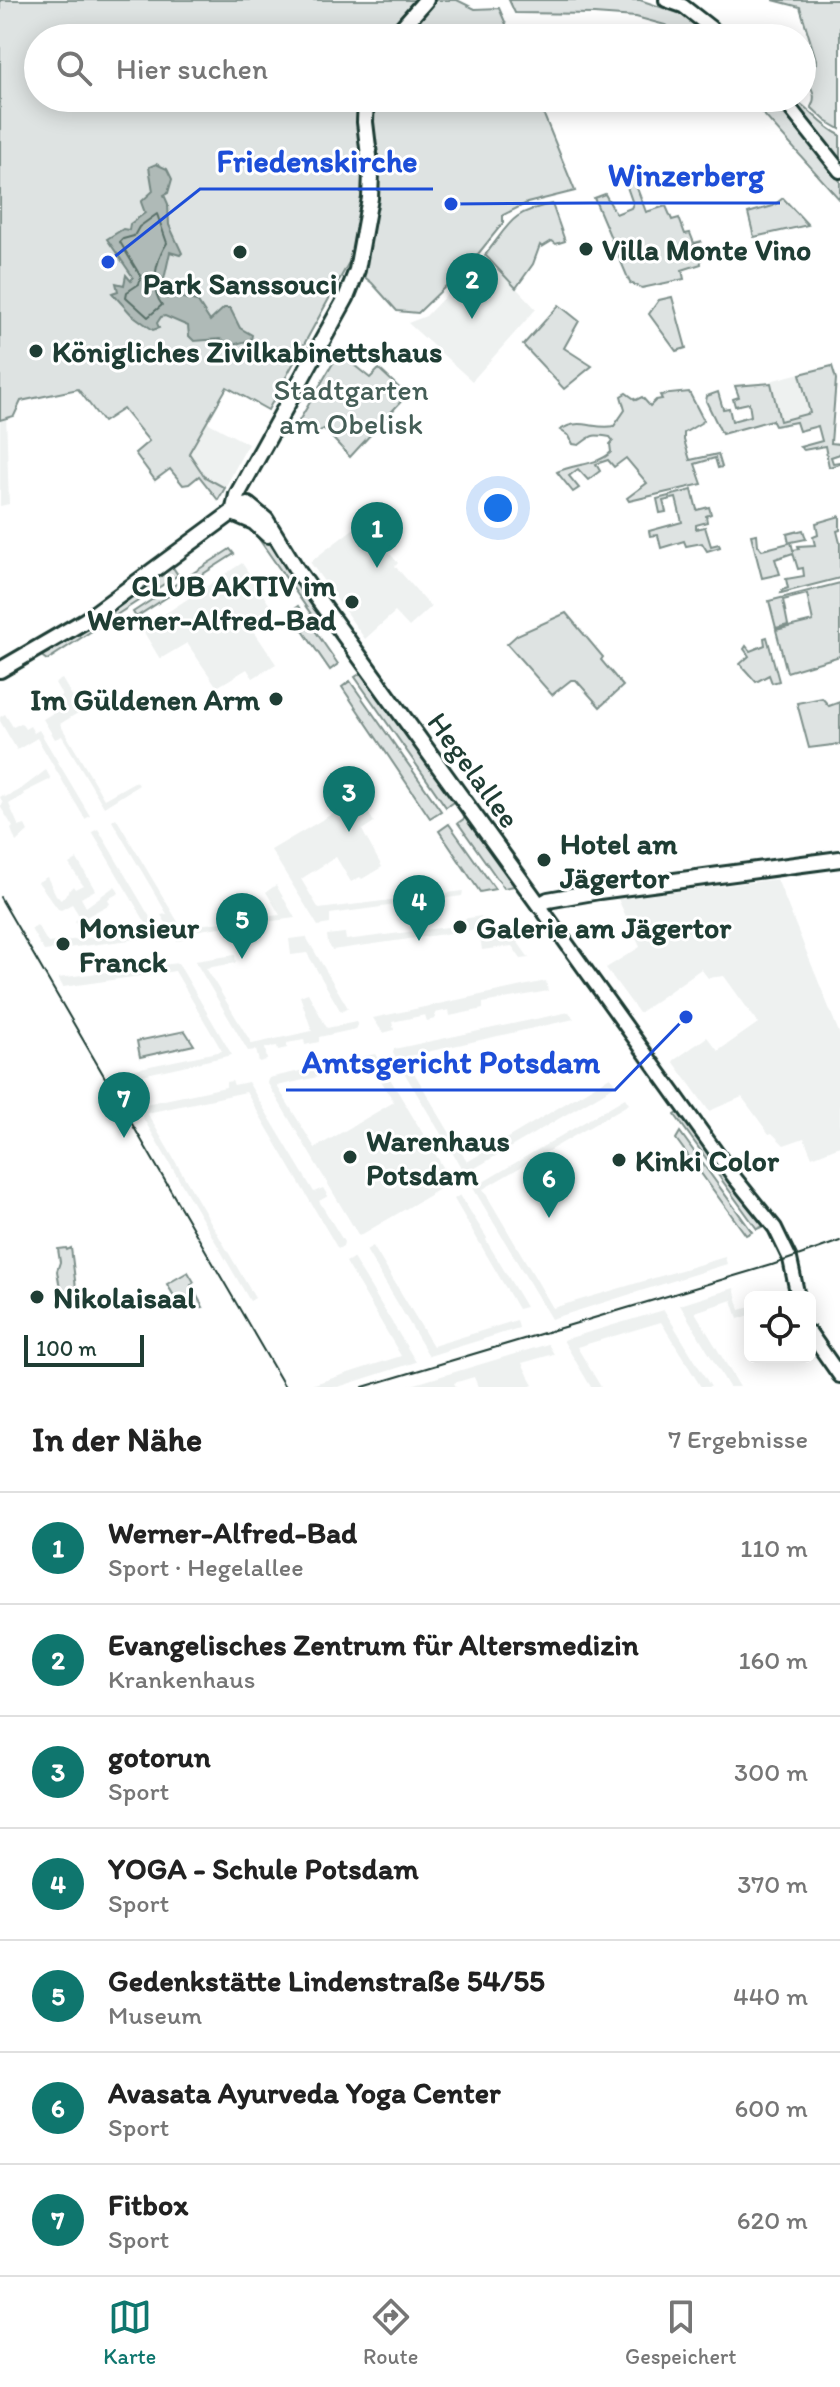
<!DOCTYPE html>
<html lang="de">
<meta charset="utf-8">
<style>
:root{--surface:#fff;--page:#f6f6f6;--text:#222;--muted:#767676;--line:#e0e0e0;--accent:#0f766e}
body{margin:0;font-family:Itim,sans-serif;background:var(--page);color:var(--text)}
.controls{position:absolute;right:24px;bottom:24px;display:grid;overflow:hidden;border-radius:12px;box-shadow:0 4px 20px #0003}
.controls button{width:72px;height:72px;display:grid;place-items:center;padding:0;border:0;border-bottom:2px solid var(--line);background:var(--surface);color:var(--text);font:40px sans-serif}
.scale{position:absolute;left:24px;bottom:20px;width:120px;box-sizing:border-box;padding-left:8px;border:4px solid #1f3d34;border-top:0;font-size:22px;line-height:28px;white-space:nowrap;color:#1f3d34;-webkit-text-stroke:6px #fff;paint-order:stroke}
.you{position:absolute;left:498px;top:508px;width:28px;height:28px;margin:-20px;border:6px solid #fff;border-radius:50%;background:#1a73e8;box-shadow:0 0 0 12px #1a73e833}
.badge{display:grid;place-items:center;width:52px;height:52px;border-radius:50%;background:var(--accent);color:#fff;font-size:26px;font-weight:700}
.pin{position:absolute;translate:-50% -66px;filter:drop-shadow(0 2px 4px #0008)}
.pin::after{content:'';position:absolute;top:42px;width:28px;height:24px;background:inherit;clip-path:polygon(0 0,100% 0,50% 100%)}
.list{margin:0;padding:0;list-style:none}
h2{display:flex;justify-content:space-between;align-items:center;height:104px;margin:0;padding:0 32px;font-size:34px}
h2 small{font-size:26px;font-weight:400;color:var(--muted)}
.list li{display:grid;grid-template-columns:52px 1fr auto;gap:24px;align-items:center;box-sizing:border-box;height:112px;padding:0 32px;border-top:2px solid var(--line)}
.list b{display:block;font-size:30px;white-space:nowrap}
.list p{margin:0;font-size:26px;white-space:nowrap;color:var(--muted)}
.list em{font-size:26px;font-style:normal;color:var(--muted)}
.icon{flex:none;width:44px;height:44px;fill:none;stroke:currentColor;stroke-width:2;stroke-linecap:round;stroke-linejoin:round}
.map{position:relative;flex:none;width:840px;height:1387px;overflow:hidden}
.search{position:absolute;background:var(--surface);box-shadow:0 4px 20px #0003;left:24px;right:24px;top:24px;height:88px;display:flex;align-items:center;gap:20px;box-sizing:border-box;padding:0 28px;border-radius:44px;color:var(--muted);font-size:30px}
.sheet{height:888px;background:var(--surface)}
nav{display:flex;justify-content:space-around;align-items:center;box-sizing:border-box;height:112px;border-top:2px solid var(--line);background:var(--surface);font-size:22px;color:var(--muted)}
nav a{display:grid;justify-items:center;gap:4px}
nav .on{color:var(--accent)}
.map>svg:first-child{display:block}
</style>
<div class="map">
<svg width="840" height="1387" viewBox="0 0 840 1387">
<rect width="100%" height="100%" fill="#fff"/>
<filter id="ink" filterUnits="userSpaceOnUse"><feTurbulence type="fractalNoise" baseFrequency=".0125" numOctaves="2"/><feDisplacementMap in="SourceGraphic" scale="16" xChannelSelector="R" yChannelSelector="G"/><feConvolveMatrix kernelMatrix="1 2 1 2 8 2 1 2 1" color-interpolation-filters="sRGB"/></filter>
<g filter="url(#ink)">
<g fill="#eef1f0">
<path d="M 485,255 L 536,309 L 472,381 L 408,323 L 426,316 Z"/>
<path d="M 800,373 L 810,413 L 780,421 L 770,381 Z"/>
<path d="M 6,412 L 9,504 L 0,506 L 0,413 Z"/>
<path d="M 207,422 L 248,444 L 224,490 L 212,484 L 189,454 Z"/>
<path d="M 357,526 L 381,551 L 385,548 L 398,563 L 395,566 L 431,607 L 409,627 L 395,612 L 365,639 L 310,562 Z"/>
<path d="M 242,563 L 273,610 L 251,627 L 276,664 L 253,678 L 247,669 L 217,687 L 187,643 L 160,659 L 142,629 Z"/>
<path d="M 62,679 L 81,711 L 60,724 L 104,799 L 136,781 L 139,785 L 104,807 L 62,736 L 55,739 L 43,719 L 60,709 L 55,700 L 62,695 L 55,683 Z"/>
<path d="M 5,714 L 13,727 L 21,723 L 25,729 L 30,726 L 34,733 L 39,730 L 90,816 L 85,819 L 37,738 L 17,750 L 0,721 L 0,717 Z"/>
<path d="M 46,770 L 51,779 L 23,793 L 24,795 L 9,804 L 19,827 L 25,825 L 28,831 L 16,842 L 11,829 L 13,827 L 0,806 L 3,804 L 0,797 L 3,795 L 5,797 L 21,789 Z"/>
<path d="M 359,798 L 374,822 L 362,830 L 382,867 L 362,879 L 360,877 L 351,882 L 336,857 L 301,879 L 319,909 L 463,891 L 462,896 L 330,914 L 330,924 L 318,926 L 271,850 Z"/>
<path d="M 116,818 L 181,927 L 280,915 L 266,892 L 276,885 L 295,918 L 235,926 L 236,932 L 228,932 L 227,926 L 180,933 L 183,940 L 177,941 L 161,915 L 167,914 L 112,821 Z"/>
<path d="M 98,829 L 161,936 L 44,951 L 31,929 L 37,925 L 48,943 L 150,930 L 92,832 Z"/>
<path d="M 77,859 L 95,890 L 81,898 L 86,907 L 115,886 L 119,893 L 108,899 L 110,904 L 86,917 L 93,930 L 81,931 L 75,921 L 80,917 L 72,904 L 61,910 L 58,909 L 38,882 L 47,877 L 56,895 L 61,900 L 73,886 L 75,889 L 83,885 L 69,864 Z"/>
<path d="M 777,879 L 840,1035 L 840,1146 L 812,1157 L 804,1138 L 784,1145 L 772,1133 L 769,1134 L 742,1097 L 709,1111 L 673,1061 L 707,1037 L 718,1051 L 758,1023 L 724,976 L 708,978 L 701,969 L 639,1013 L 606,968 L 640,947 L 618,899 Z"/>
<path d="M 481,916 L 483,930 L 507,927 L 529,958 L 521,959 L 512,946 L 482,950 L 479,929 L 332,950 L 328,943 L 327,935 L 345,933 L 346,940 L 463,925 L 463,919 Z"/>
<path d="M 306,937 L 348,1008 L 341,1012 L 307,953 L 291,955 L 289,939 Z"/>
<path d="M 235,955 L 236,963 L 206,968 L 252,1044 L 312,1031 L 300,996 L 308,993 L 327,1028 L 356,1022 L 358,1025 L 356,1029 L 319,1037 L 319,1042 L 305,1045 L 304,1040 L 287,1043 L 287,1048 L 278,1050 L 277,1046 L 265,1048 L 267,1060 L 259,1062 L 256,1050 L 248,1051 L 195,961 Z"/>
<path d="M 178,963 L 232,1055 L 124,1079 L 121,1072 L 222,1051 L 175,971 L 63,987 L 58,978 Z"/>
<path d="M 546,981 L 548,991 L 483,1003 L 483,1009 L 450,1016 L 449,1010 L 435,1013 L 435,1019 L 427,1021 L 425,1015 L 392,1022 L 394,1030 L 383,1033 L 373,1018 Z"/>
<path d="M 569,1012 L 574,1019 L 396,1059 L 393,1053 L 394,1049 Z"/>
<path d="M 375,1054 L 381,1063 L 277,1086 L 315,1148 L 394,1102 L 377,1074 L 386,1072 L 452,1182 L 359,1236 L 267,1082 L 269,1078 Z"/>
<path d="M 410,1066 L 467,1162 L 610,1077 L 616,1085 L 465,1174 L 402,1069 Z"/>
<path d="M 232,1081 L 234,1085 L 248,1082 L 314,1192 L 323,1188 L 328,1196 L 319,1201 L 344,1242 L 343,1246 L 338,1249 L 246,1092 L 147,1113 L 255,1298 L 250,1301 L 136,1106 L 226,1087 L 226,1082 Z"/>
<path d="M 625,1098 L 629,1104 L 483,1189 L 553,1308 L 725,1257 L 727,1264 L 551,1319 L 473,1188 Z"/>
<path d="M 460,1195 L 487,1238 L 486,1240 L 526,1307 L 518,1309 L 454,1199 Z"/>
<path d="M 373,1246 L 433,1346 L 517,1320 L 519,1328 L 429,1356 L 366,1250 Z"/>
<path d="M 353,1258 L 416,1362 L 338,1387 L 305,1387 L 401,1356 L 346,1262 Z"/>
<path d="M 734,1288 L 740,1310 L 750,1307 L 750,1315 L 738,1319 L 732,1300 L 695,1312 L 740,1387 L 729,1387 L 680,1305 Z"/>
<path d="M 664,1310 L 711,1387 L 701,1387 L 661,1322 L 577,1347 L 601,1387 L 591,1387 L 563,1340 Z"/>
<path d="M 548,1344 L 554,1354 L 522,1363 L 533,1385 L 529,1387 L 478,1387 L 474,1377 L 454,1383 L 456,1387 L 405,1387 Z"/>
</g>
<g fill="#dee3e2" stroke="#7e908b" stroke-width="2">
<path d="M 0,0 L 457,0 L 475,9 L 499,8 L 512,38 L 38,38 L 38,98 L 537,98 L 575,191 L 527,203 L 503,215 L 503,223 L 474,259 L 418,313 L 397,311 L 372,283 L 348,264 L 268,410 L 227,387 L 189,453 L 205,477 L 225,488 L 218,500 L 199,476 L 189,484 L 183,485 L 170,469 L 155,480 L 135,453 L 149,441 L 123,409 L 103,422 L 78,389 L 21,401 L 14,416 L 0,420 Z"/>
<path d="M 509,0 L 640,0 L 684,15 L 715,38 L 688,38 L 665,25 L 636,17 L 594,14 L 515,13 Z"/>
<path d="M 773,0 L 840,0 L 840,129 L 826,121 L 811,107 C 820,91 805,83 802,69 L 817,63 L 800,7 Z"/>
<path d="M 749,98 L 772,98 L 840,181 L 840,200 Z"/>
<path d="M 786,98 C 803,98 818,125 840,135 L 840,165 Z"/>
<path d="M 634,180 L 646,212 L 666,206 L 672,220 L 679,218 L 685,234 L 690,233 L 694,243 L 702,241 L 687,249 L 688,253 L 706,247 L 707,249 L 700,252 L 701,264 L 682,270 L 684,279 L 642,288 L 630,283 L 594,198 L 605,194 L 616,214 L 631,208 L 633,204 L 626,184 Z"/>
<path d="M 783,198 L 808,225 L 754,237 L 748,213 L 773,206 Z"/>
<path d="M 552,204 L 565,241 L 556,244 L 552,241 L 542,247 L 540,245 L 533,264 L 516,288 L 485,255 C 510,224 510,212 552,204 Z"/>
<path d="M 672,297 L 686,348 L 676,351 L 649,314 L 659,300 Z"/>
<path d="M 559,305 L 579,321 L 564,348 L 592,366 L 564,389 L 523,345 Z"/>
<path d="M 339,353 L 370,378 L 379,369 L 407,395 L 350,457 L 324,429 L 311,435 L 296,426 Z"/>
<path d="M 832,366 L 836,379 L 831,443 L 840,444 L 840,454 L 831,457 L 833,463 L 840,462 L 840,464 L 829,467 L 825,446 L 804,450 L 800,447 L 822,441 L 818,426 L 799,431 L 796,422 L 775,426 L 772,420 L 722,434 L 706,401 L 707,396 L 718,392 L 723,409 L 729,408 L 732,421 L 751,416 L 749,403 L 735,406 L 733,399 L 739,397 L 735,386 L 771,383 L 780,421 L 810,413 L 800,374 Z"/>
<path d="M 689,392 L 704,421 L 684,433 L 684,440 L 690,460 L 718,454 L 722,467 L 718,468 L 715,458 L 695,464 L 702,484 L 629,501 L 627,498 L 647,483 L 626,458 L 614,467 L 608,460 L 596,464 L 600,471 L 588,480 L 578,469 L 569,476 L 579,488 L 573,492 L 557,472 C 573,464 599,465 611,452 L 610,444 L 613,441 L 610,437 C 590,434 593,435 579,445 L 573,444 L 569,436 L 560,430 C 579,417 594,430 614,426 L 625,410 L 621,396 L 626,393 L 636,400 L 642,397 L 650,406 L 656,400 L 662,399 L 660,395 Z"/>
<path d="M 692,490 L 697,510 L 709,507 L 711,514 L 706,516 L 707,522 L 696,525 L 696,529 L 705,527 L 711,546 L 719,544 L 720,547 L 707,551 L 702,543 L 686,546 L 684,541 L 661,548 L 658,535 L 650,536 L 649,531 L 682,522 L 676,498 L 663,501 L 666,512 L 660,513 L 657,499 Z"/>
<path d="M 840,516 L 840,530 L 837,531 L 840,543 L 840,578 L 781,593 L 782,590 L 788,588 L 786,579 L 804,576 L 803,568 L 798,569 L 793,553 L 775,559 L 780,574 L 762,578 L 751,535 L 757,534 L 758,545 L 762,550 L 789,543 L 787,534 L 803,530 L 806,539 L 791,542 L 793,550 L 799,549 L 798,546 L 815,545 L 813,537 L 818,535 L 816,523 Z"/>
<path d="M 247,522 L 262,530 L 325,619 L 318,624 Z"/>
<path d="M 230,549 L 234,554 L 136,617 L 133,612 Z"/>
<path d="M 172,566 L 178,575 L 47,660 L 40,655 L 79,635 Z"/>
<path d="M 840,583 L 840,656 L 787,672 L 776,630 L 813,621 L 807,594 L 783,600 L 788,625 L 776,628 L 769,601 Z"/>
<path d="M 298,606 L 338,664 L 330,670 L 290,612 Z"/>
<path d="M 566,613 L 603,657 L 601,660 L 623,686 L 600,707 L 576,680 L 571,680 L 552,695 L 507,644 L 517,635 Z"/>
<path d="M 767,637 L 779,681 L 772,683 L 769,675 L 756,682 L 740,664 L 749,656 L 744,649 L 746,646 L 750,651 L 765,645 L 764,638 Z"/>
<path d="M 364,671 L 456,800 L 446,807 L 355,677 Z"/>
<path d="M 350,681 L 441,811 L 430,818 L 342,687 Z"/>
<path d="M 822,698 L 829,706 L 840,702 L 840,744 L 809,748 L 797,703 Z"/>
<path d="M 468,816 L 519,885 L 504,888 L 458,823 Z"/>
<path d="M 449,824 L 495,889 L 480,892 L 439,831 Z"/>
<path d="M 185,1031 L 194,1045 L 140,1057 L 137,1041 Z"/>
<path d="M 681,1111 L 766,1225 L 757,1229 L 675,1115 Z"/>
<path d="M 680,1132 L 752,1232 L 746,1235 L 676,1139 Z"/>
<path d="M 66,1248 L 67,1250 L 71,1248 L 77,1296 L 62,1300 L 57,1271 L 60,1262 L 58,1249 Z"/>
<path d="M 188,1272 L 194,1282 L 191,1285 L 203,1307 L 178,1308 L 173,1303 L 174,1296 L 167,1284 Z"/>
</g>
<path fill="#afbab7" stroke="#758883" stroke-width="2" d="M 156,164 L 167,169 L 172,179 L 168,193 L 164,195 L 168,204 L 169,225 L 182,253 L 180,255 L 170,252 L 163,284 L 164,294 L 197,301 L 210,321 L 224,308 L 230,308 L 240,328 L 252,335 L 251,340 L 232,345 L 220,339 L 194,341 L 189,336 L 188,326 L 165,316 L 161,317 L 157,323 L 159,328 L 153,330 L 131,314 L 112,293 L 118,291 L 116,283 L 124,285 L 126,275 L 131,281 L 133,277 L 107,239 L 123,229 L 129,230 L 130,224 L 145,213 L 141,202 L 153,191 L 149,167 Z"/>
<g fill="none" stroke-linecap="round" stroke-linejoin="round">
<path stroke="#596f68" stroke-width="2" d="M 157,214 L 167,243 C 156,260 149,288 162,305 L 148,317 L 126,297 L 127,292 L 139,284 L 141,277 L 120,242 L 123,239 L 134,236 L 139,227 Z"/>
<g stroke="#1f3d34" stroke-width="18">
<g id="tertiary">
<path d="M 666,0 L 683,6 L 724,38"/>
<path d="M 782,98 L 840,171"/>
<path d="M 539,905 L 734,1177 L 775,1228 L 790,1259 L 798,1297"/>
<path d="M 810,1333 L 840,1376"/>
</g>
</g>
<g stroke="#1f3d34" stroke-width="20">
<g id="primary">
<path d="M 393,38 L 426,0"/>
<path d="M 233,513 L 237,495 L 346,298 L 357,270 L 370,198 L 371,173 L 365,122 L 366,98"/>
<path d="M 233,513 L 254,522 L 268,535"/>
<path d="M 0,670 L 86,620 L 238,508 L 248,505 L 266,520 L 297,570 L 539,905 L 548,900 L 599,891 L 840,859"/>
</g>
</g>
<use href="#tertiary" stroke="#fff" stroke-width="12"/>
<use href="#primary" stroke="#fff" stroke-width="14"/>
<g stroke="#1f3d34" stroke-width="2">
<path d="M 0,897 L 285,1387"/>
<path d="M 772,1265 L 840,1241"/>
<path d="M 363,1387 L 771,1265"/>
</g>
</g>
</g>
<g fill="#1f3d34" stroke="#fff" stroke-width="3">
<circle cx="586" cy="249" r="8"/>
<circle cx="240" cy="252" r="8"/>
<circle cx="36" cy="351" r="8"/>
<circle cx="352" cy="602" r="8"/>
<circle cx="276" cy="699" r="8"/>
<circle cx="544" cy="860" r="8"/>
<circle cx="460" cy="927" r="8"/>
<circle cx="63" cy="944" r="8"/>
<circle cx="350" cy="1157" r="8"/>
<circle cx="619" cy="1160" r="8"/>
<circle cx="37" cy="1297" r="8"/>
</g>
<g text-anchor="middle" dominant-baseline="central" stroke-width="6" stroke-linejoin="round" paint-order="stroke">
<g font-size="30" font-weight="bold" fill="#1f3d34" stroke="#fff" text-anchor="start">
<text x="602" y="249">Villa Monte Vino</text>
<text x="240" y="283" text-anchor="middle">Park Sanssouci</text>
<text x="52" y="351">Königliches Zivilkabinettshaus</text>
<text x="336" y="585" text-anchor="end">CLUB AKTIV im<tspan x="336" dy="34">Werner-Alfred-Bad</tspan></text>
<text x="260" y="699" text-anchor="end">Im Güldenen Arm</text>
<text x="560" y="843">Hotel am<tspan x="560" dy="34">Jägertor</tspan></text>
<text x="79" y="927">Monsieur<tspan x="79" dy="34">Franck</tspan></text>
<text x="476" y="927">Galerie am Jägertor</text>
<text x="366" y="1140">Warenhaus<tspan x="366" dy="34">Potsdam</tspan></text>
<text x="635" y="1160">Kinki Color</text>
<text x="53" y="1297">Nikolaisaal</text>
</g>
<g font-size="30" fill="#455e57" stroke="#fff">
<text x="351" y="389">Stadtgarten<tspan x="351" dy="34">am Obelisk</tspan></text>
</g>
<g font-size="30" fill="#1f3d34" stroke="#fff">
<text transform="translate(474 770) rotate(54)">Hegelallee</text>
</g>
</g>
<path fill="none" stroke="#1d4ed8" stroke-width="3" d="M108 262L200 189H433M451 204L592 203H780M686 1017L615 1090H286"/>
<g fill="#1d4ed8" stroke="#fff" stroke-width="3">
<circle cx="108" cy="262" r="8"/>
<circle cx="451" cy="204" r="8"/>
<circle cx="686" cy="1017" r="8"/>
</g>
<g font-size="32" text-anchor="middle" font-weight="bold" fill="#1d4ed8" stroke="#fff" stroke-width="6" stroke-linejoin="round" paint-order="stroke">
<text x="317" y="172">Friedenskirche</text>
<text x="686" y="186">Winzerberg</text>
<text x="451" y="1073">Amtsgericht Potsdam</text>
</g>
</svg>
<div class="controls">
<button><svg class="icon" aria-label="locate" viewBox="0 0 24 24"><circle cx="12" cy="12" r="6"/><path d="M12 2v4M12 18v4M2 12h4M18 12h4"/></svg></button>
</div>
<div class="scale">100 m</div>
<div class="you"></div>
<div class="pin badge" style="left:377px;top:568px">1</div>
<div class="pin badge" style="left:472px;top:319px">2</div>
<div class="pin badge" style="left:349px;top:832px">3</div>
<div class="pin badge" style="left:419px;top:941px">4</div>
<div class="pin badge" style="left:242px;top:959px">5</div>
<div class="pin badge" style="left:549px;top:1218px">6</div>
<div class="pin badge" style="left:124px;top:1138px">7</div>
<div class="search"><svg class="icon" aria-label="search" viewBox="0 0 24 24"><circle cx="10" cy="10" r="6"/><path d="M15 15l6 6"/></svg>Hier suchen</div>
</div>
<section class="sheet">
<h2>In der Nähe<small>7 Ergebnisse</small></h2>
<ul class="list">
<li><span class="badge">1</span><div><b>Werner-Alfred-Bad</b><p>Sport · Hegelallee</p></div><em>110 m</em></li>
<li><span class="badge">2</span><div><b>Evangelisches Zentrum für Altersmedizin</b><p>Krankenhaus</p></div><em>160 m</em></li>
<li><span class="badge">3</span><div><b>gotorun</b><p>Sport</p></div><em>300 m</em></li>
<li><span class="badge">4</span><div><b>YOGA - Schule Potsdam</b><p>Sport</p></div><em>370 m</em></li>
<li><span class="badge">5</span><div><b>Gedenkstätte Lindenstraße 54/55</b><p>Museum</p></div><em>440 m</em></li>
<li><span class="badge">6</span><div><b>Avasata Ayurveda Yoga Center</b><p>Sport</p></div><em>600 m</em></li>
<li><span class="badge">7</span><div><b>Fitbox</b><p>Sport</p></div><em>620 m</em></li>
</ul>
</section>
<nav>
<a class="on"><svg class="icon" aria-label="map" viewBox="0 0 24 24"><path d="M3 6l6-2 6 2 6-2v14l-6 2-6-2-6 2zM9 4v14M15 6v14"/></svg>Karte</a>
<a><svg class="icon" aria-label="directions" viewBox="0 0 24 24"><path d="M12 3l9 9-9 9-9-9zM9 14v-3h6M13 9l2 2-2 2"/></svg>Route</a>
<a><svg class="icon" aria-label="saved" viewBox="0 0 24 24"><path d="M7 4h10v16l-5-4-5 4z"/></svg>Gespeichert</a>
</nav>
